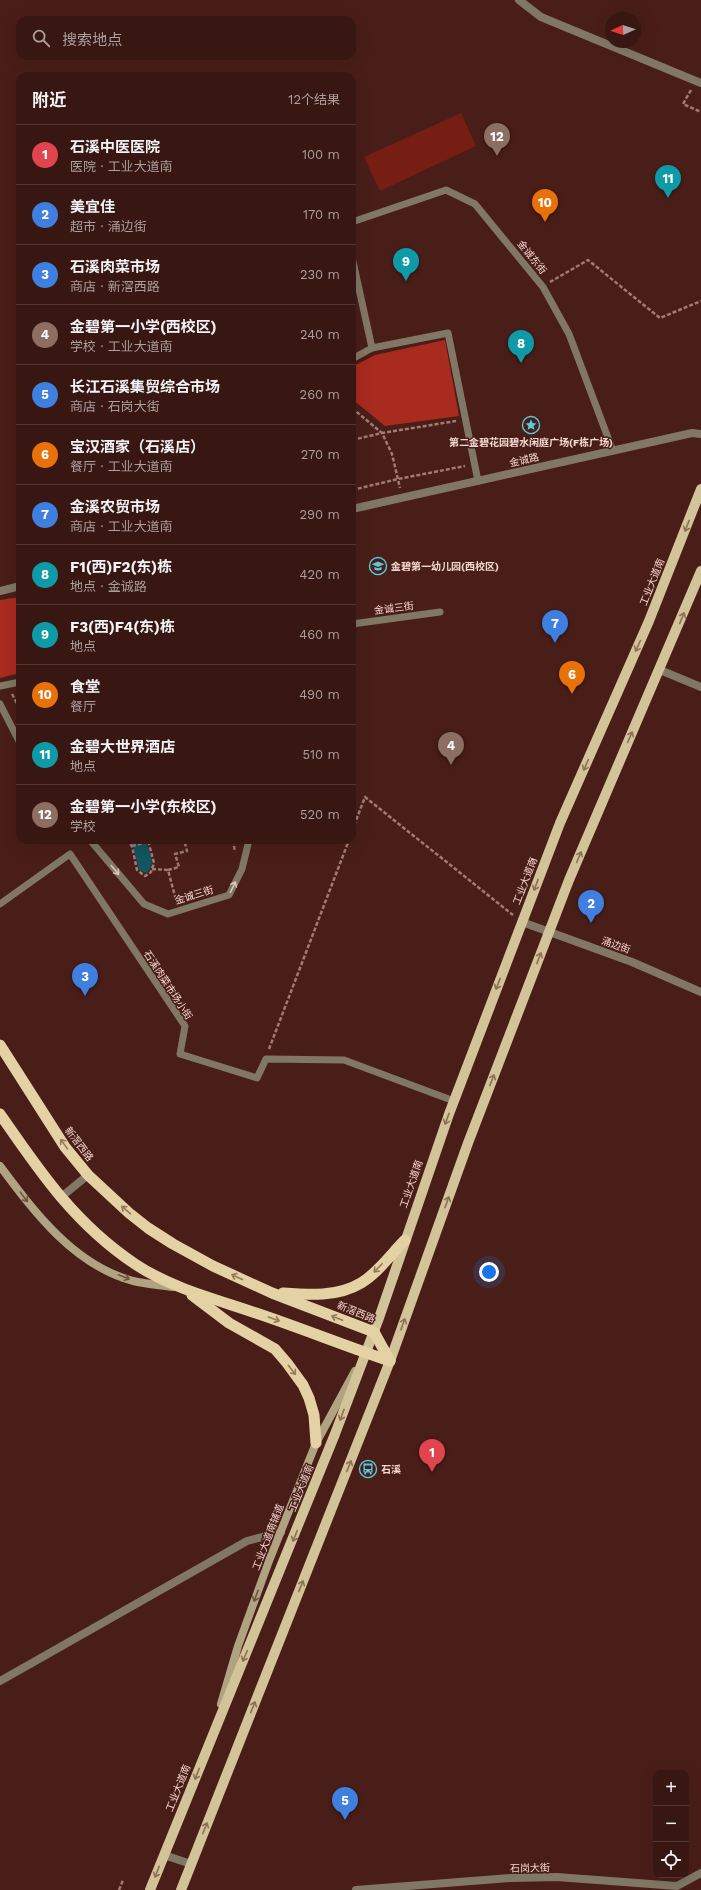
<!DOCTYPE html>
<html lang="zh">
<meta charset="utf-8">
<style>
:root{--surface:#381612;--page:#3f1f1b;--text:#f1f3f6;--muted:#ab9f9f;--line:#523532;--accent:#ea580c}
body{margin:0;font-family:"Work Sans","Noto Sans SC",sans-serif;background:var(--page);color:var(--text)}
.controls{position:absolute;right:12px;bottom:12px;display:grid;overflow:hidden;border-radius:8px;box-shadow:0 4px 16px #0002}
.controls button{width:36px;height:36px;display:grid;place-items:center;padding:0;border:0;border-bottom:1px solid var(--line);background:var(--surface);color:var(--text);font:20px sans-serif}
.compass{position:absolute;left:605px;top:12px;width:36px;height:36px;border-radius:50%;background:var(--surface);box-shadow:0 4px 16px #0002;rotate:267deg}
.you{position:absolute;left:489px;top:1272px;width:14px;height:14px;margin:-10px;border:3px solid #fff;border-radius:50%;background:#1a73e8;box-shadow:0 0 0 6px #1a73e833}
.badge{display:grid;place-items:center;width:26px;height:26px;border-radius:50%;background:var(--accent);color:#fff;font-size:13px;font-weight:700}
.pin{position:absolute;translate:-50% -33px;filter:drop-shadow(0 1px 2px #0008)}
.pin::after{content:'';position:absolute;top:21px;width:14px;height:12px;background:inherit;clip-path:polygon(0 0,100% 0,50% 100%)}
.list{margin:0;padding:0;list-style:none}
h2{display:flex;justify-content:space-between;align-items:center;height:52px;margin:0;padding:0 16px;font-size:17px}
h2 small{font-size:13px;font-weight:400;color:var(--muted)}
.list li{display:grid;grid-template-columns:26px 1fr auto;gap:12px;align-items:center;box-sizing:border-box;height:60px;padding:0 16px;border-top:1px solid var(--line)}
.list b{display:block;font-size:15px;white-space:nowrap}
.list p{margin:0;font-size:13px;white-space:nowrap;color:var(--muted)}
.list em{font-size:13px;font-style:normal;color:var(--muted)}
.icon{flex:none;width:22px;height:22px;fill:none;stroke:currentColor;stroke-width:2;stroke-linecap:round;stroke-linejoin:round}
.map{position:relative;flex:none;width:701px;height:1890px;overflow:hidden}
.search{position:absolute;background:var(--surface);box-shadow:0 4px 16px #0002;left:16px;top:16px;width:340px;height:44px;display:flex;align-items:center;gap:10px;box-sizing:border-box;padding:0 14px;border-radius:12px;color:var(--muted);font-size:15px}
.panel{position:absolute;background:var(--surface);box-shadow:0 4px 16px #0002;left:16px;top:72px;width:340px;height:772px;border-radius:12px}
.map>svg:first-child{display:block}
</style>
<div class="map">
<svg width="701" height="1890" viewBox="0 0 701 1890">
<rect width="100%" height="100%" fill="#4a1e18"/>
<path fill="#761d14" d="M 461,113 L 476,146 L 380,191 L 364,157 Z"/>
<g fill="#a92a1f">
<path d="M 445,340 L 459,416 L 385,426 L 352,399 L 352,367 L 375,355 Z"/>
<path d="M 20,597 L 20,673 L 0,678 L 0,600 Z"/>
</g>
<path fill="#115660" d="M 128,840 L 146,840 C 148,851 158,865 146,873 L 139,870 L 133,846 Z"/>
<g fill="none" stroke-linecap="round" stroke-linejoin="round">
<g stroke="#a07b75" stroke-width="2.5" stroke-dasharray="4 2" stroke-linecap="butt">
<path d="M 691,90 L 683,104 L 701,112"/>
<path d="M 550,282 L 588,260 L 660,318 L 701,301"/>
<path d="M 352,408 L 382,433 L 392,454 L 400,488"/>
<path d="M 352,440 L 382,433 L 456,421"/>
<path d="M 352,490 L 398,479 L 465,466"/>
<path d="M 12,694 L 20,709"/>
<path d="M 352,831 L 365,797 L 513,915"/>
<path d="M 126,840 L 132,846 L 137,870 L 145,876 L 151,872 L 154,863 L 148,840"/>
<path d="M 233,840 L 235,852"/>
<path d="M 132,846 L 148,842"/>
<path d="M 152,869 L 168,870 L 176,900"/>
<path d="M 168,870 L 179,867 L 175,854 L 187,851 L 184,840"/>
<path d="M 269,1049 L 349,840"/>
<path d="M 119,1890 L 123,1880"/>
</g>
<g stroke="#807864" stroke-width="7">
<path d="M 352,222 L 446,190 L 475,204 L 543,287 L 569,334 L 613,451"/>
<path d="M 352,257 L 372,348 L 448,333 L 478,481"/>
<path d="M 352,359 L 372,348"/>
<path d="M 352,624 L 440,612"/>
<path d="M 0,686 L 20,682"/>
<path d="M 0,704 L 20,743"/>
<path d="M 90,840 L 144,904 L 168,914 L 229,895 L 242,869 L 249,840"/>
<path d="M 0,904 L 70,854 L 185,1026 L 180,1054 L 257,1078 L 266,1059 L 344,1060 L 454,1101"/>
</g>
<g stroke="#807864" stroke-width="8">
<path d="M 519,0 L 541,17 L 701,83"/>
<path d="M 352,509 L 692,433 L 701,434"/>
<path d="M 0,591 L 20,586"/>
<path d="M 660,670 L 701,687"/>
<path d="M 522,922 L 632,962 L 701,992"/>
<path d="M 0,1681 L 247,1541 L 281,1532"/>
<path d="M 356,1890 L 511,1878 L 557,1877 L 677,1886 L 701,1873"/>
</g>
<g stroke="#807864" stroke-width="8">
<path d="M 60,1198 L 88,1175"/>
<path d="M 164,1855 L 191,1864"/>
</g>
<g stroke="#afa382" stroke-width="8">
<path d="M 0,1166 C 35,1213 74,1265 133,1281 C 146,1284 160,1285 173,1287"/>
<path d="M 221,1704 L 238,1646 L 269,1561 L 316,1443 L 355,1371"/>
</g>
<g stroke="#d3c399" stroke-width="10">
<path d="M 150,1890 L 335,1434 L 379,1318 L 449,1114 L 560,823 L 649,621 L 701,489"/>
<path d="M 181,1890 L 390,1361 L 468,1143 L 569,880 L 701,571"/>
</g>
<g stroke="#e4d2a4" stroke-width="11">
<path d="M 0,1045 L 65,1147 L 88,1175 L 129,1213 L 148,1228 L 173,1244 L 213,1266 L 272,1293 L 374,1332 L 390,1361"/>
<path d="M 0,1114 C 40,1172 75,1224 135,1264 C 171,1288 215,1299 256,1313 C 301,1328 345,1346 390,1361"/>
<path d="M 283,1293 C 309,1295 338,1297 361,1283 C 378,1273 391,1254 405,1240"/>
<path d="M 192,1295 L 229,1323 L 275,1349 L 287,1363 L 303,1385 L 309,1398 L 314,1415 L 316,1443"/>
</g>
</g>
<defs><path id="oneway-shaft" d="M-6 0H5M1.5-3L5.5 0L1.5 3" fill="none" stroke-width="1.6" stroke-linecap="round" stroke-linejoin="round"/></defs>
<g stroke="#8e7058">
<use href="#oneway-shaft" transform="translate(687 526) rotate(111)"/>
<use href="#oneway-shaft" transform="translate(682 618) rotate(-68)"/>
<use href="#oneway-shaft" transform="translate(638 646) rotate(114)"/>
<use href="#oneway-shaft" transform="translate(630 737) rotate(-67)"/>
<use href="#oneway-shaft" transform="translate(586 765) rotate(114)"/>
<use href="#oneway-shaft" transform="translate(579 857) rotate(-67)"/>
<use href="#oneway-shaft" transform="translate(536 885) rotate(111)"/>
<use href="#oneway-shaft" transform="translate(539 958) rotate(-69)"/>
<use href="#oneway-shaft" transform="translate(498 984) rotate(111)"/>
<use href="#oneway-shaft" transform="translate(492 1080) rotate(-69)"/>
<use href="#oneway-shaft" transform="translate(447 1119) rotate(110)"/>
<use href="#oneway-shaft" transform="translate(447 1202) rotate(-70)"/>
<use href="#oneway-shaft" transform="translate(403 1324) rotate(-70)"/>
<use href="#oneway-shaft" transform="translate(342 1415) rotate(110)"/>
<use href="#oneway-shaft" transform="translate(349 1466) rotate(-68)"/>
<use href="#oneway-shaft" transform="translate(295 1536) rotate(112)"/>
<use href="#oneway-shaft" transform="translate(301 1586) rotate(-68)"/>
<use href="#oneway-shaft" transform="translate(245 1656) rotate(113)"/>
<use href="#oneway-shaft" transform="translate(253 1707) rotate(-68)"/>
<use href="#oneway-shaft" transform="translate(197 1774) rotate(112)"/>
<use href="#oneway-shaft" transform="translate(205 1828) rotate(-68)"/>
<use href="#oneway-shaft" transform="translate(157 1872) rotate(111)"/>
</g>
<g stroke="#dec4bc">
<use href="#oneway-shaft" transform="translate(115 870) rotate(50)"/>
<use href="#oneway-shaft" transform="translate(233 887) rotate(-64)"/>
</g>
<g stroke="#97785e">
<use href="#oneway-shaft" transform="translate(64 1144) rotate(-125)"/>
<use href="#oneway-shaft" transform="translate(126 1210) rotate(-139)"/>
<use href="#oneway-shaft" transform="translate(378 1268) rotate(134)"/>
<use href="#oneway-shaft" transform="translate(237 1277) rotate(-156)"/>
<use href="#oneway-shaft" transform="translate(337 1318) rotate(-159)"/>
<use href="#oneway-shaft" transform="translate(274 1319) rotate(20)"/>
<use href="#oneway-shaft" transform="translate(292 1370) rotate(52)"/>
</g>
<g stroke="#725342">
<use href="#oneway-shaft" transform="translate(24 1197) rotate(53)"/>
<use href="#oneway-shaft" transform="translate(124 1277) rotate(21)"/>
<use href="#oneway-shaft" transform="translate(256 1596) rotate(110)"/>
</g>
<defs>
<g id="sight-ring" transform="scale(0.9)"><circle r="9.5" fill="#4a1e18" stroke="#54cadd" stroke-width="1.5"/><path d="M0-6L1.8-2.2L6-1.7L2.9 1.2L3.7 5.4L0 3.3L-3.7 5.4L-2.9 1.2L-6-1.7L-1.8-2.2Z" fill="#54cadd"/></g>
<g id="school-ring" transform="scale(0.9)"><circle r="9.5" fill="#4a1e18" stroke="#54cadd" stroke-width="1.5"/><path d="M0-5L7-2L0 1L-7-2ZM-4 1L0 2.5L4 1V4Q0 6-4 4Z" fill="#54cadd"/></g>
<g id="bus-ring" transform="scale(0.9)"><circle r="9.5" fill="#4a1e18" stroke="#54cadd" stroke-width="1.5"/><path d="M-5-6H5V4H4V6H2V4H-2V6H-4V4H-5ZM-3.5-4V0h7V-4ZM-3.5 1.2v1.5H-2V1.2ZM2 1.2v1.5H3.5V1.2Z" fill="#54cadd"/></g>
</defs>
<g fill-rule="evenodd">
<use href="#sight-ring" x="531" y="425"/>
<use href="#school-ring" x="378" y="566"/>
<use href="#bus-ring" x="368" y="1469"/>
</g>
<g text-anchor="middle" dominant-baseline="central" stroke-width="3" stroke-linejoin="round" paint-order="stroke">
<g font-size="10" fill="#f5d7d2" stroke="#4a1e18">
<text transform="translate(532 257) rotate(51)">金诚东街</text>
<text transform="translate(524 460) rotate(-13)">金诚路</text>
<text transform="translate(652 582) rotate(-68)">工业大道南</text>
<text transform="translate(394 608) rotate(-7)">金诚三街</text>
<text transform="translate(525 881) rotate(-69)">工业大道南</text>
<text transform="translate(194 895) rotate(-17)">金诚三街</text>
<text transform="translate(616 945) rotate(19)">涌边街</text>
<text transform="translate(168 985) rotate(57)">石溪肉菜市场小街</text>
<text transform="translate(79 1144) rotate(53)">新滘西路</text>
<text transform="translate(411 1184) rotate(-71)">工业大道南</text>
<text transform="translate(356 1312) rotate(22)">新滘西路</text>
<text transform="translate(301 1488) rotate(-68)">工业大道南</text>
<text transform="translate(268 1537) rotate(-69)">工业大道南辅道</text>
<text transform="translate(178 1788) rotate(-68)">工业大道南</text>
<text transform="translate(530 1868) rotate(-1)">石岗大街</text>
</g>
<g font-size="10" font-weight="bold" fill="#f5d7d2" stroke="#4a1e18" text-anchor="start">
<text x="531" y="442" text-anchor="middle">第二金碧花园碧水闲庭广场(F栋广场)</text>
<text x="391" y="566">金碧第一幼儿园(西校区)</text>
<text x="381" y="1469">石溪</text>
</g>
</g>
</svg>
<div class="controls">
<button>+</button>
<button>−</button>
<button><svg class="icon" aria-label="locate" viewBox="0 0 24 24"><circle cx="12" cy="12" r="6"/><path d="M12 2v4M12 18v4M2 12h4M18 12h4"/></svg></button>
</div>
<svg class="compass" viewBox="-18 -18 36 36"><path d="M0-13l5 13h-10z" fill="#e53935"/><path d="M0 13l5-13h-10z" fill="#ab9f9f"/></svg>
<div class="you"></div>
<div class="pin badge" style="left:432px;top:1472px;background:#e0444e">1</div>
<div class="pin badge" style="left:591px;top:923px;background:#3f7fe0">2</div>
<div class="pin badge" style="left:85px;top:996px;background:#3f7fe0">3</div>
<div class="pin badge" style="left:451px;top:765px;background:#8d6e63">4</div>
<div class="pin badge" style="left:345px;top:1820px;background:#3f7fe0">5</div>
<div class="pin badge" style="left:572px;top:694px;background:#e8710a">6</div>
<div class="pin badge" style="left:555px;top:643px;background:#3f7fe0">7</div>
<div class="pin badge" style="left:521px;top:363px;background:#0f9aa8">8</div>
<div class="pin badge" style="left:406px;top:281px;background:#0f9aa8">9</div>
<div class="pin badge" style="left:545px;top:222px;background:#e8710a">10</div>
<div class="pin badge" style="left:668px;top:198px;background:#0f9aa8">11</div>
<div class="pin badge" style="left:497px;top:156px;background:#8d6e63">12</div>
<div class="search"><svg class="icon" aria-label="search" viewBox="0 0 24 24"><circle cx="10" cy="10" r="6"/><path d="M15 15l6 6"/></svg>搜索地点</div>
<section class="panel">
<h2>附近<small>12个结果</small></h2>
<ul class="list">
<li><span class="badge" style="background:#e0444e">1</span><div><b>石溪中医医院</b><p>医院 · 工业大道南</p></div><em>100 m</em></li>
<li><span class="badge" style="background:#3f7fe0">2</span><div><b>美宜佳</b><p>超市 · 涌边街</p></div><em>170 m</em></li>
<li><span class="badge" style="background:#3f7fe0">3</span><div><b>石溪肉菜市场</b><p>商店 · 新滘西路</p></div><em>230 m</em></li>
<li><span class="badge" style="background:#8d6e63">4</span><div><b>金碧第一小学(西校区)</b><p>学校 · 工业大道南</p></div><em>240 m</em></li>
<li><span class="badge" style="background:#3f7fe0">5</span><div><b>长江石溪集贸综合市场</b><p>商店 · 石岗大街</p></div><em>260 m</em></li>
<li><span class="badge" style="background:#e8710a">6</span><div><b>宝汉酒家（石溪店）</b><p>餐厅 · 工业大道南</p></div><em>270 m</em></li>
<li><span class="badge" style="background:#3f7fe0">7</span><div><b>金溪农贸市场</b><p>商店 · 工业大道南</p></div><em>290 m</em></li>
<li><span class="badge" style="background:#0f9aa8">8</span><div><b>F1(西)F2(东)栋</b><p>地点 · 金诚路</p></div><em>420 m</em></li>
<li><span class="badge" style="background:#0f9aa8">9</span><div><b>F3(西)F4(东)栋</b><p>地点</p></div><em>460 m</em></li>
<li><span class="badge" style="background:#e8710a">10</span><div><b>食堂</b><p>餐厅</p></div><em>490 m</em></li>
<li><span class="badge" style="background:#0f9aa8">11</span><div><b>金碧大世界酒店</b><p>地点</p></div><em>510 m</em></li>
<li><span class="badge" style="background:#8d6e63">12</span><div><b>金碧第一小学(东校区)</b><p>学校</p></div><em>520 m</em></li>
</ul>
</section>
</div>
